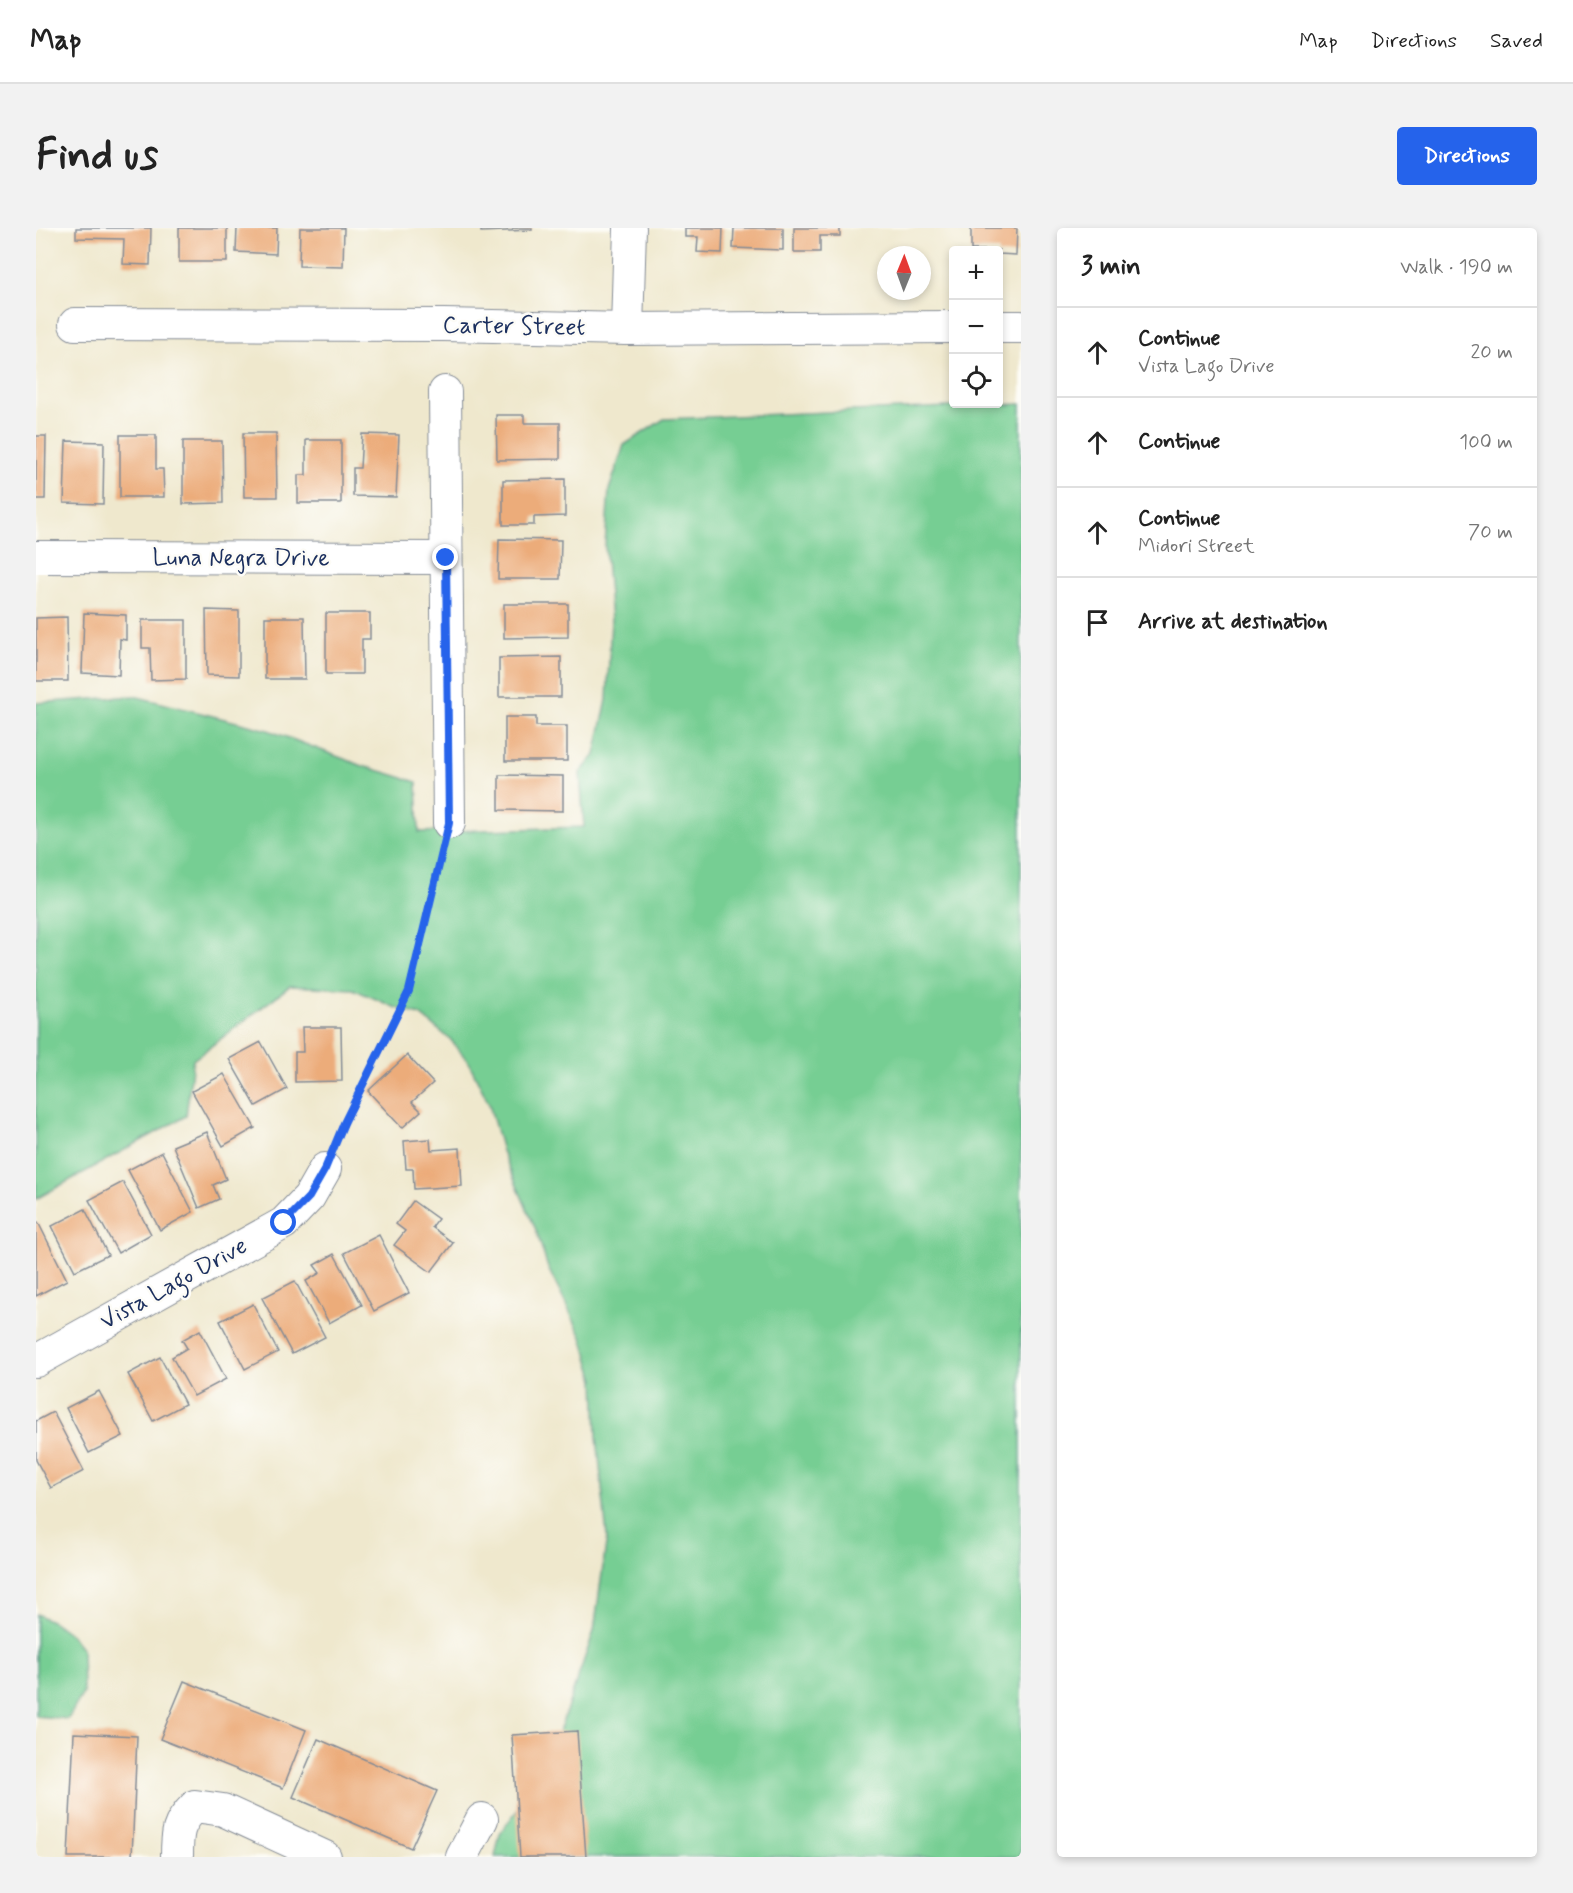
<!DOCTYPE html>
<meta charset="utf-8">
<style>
:root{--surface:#fff;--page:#f2f2f2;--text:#222;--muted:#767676;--line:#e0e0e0;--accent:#2563eb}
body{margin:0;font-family:Mynerve,sans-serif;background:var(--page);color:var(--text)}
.controls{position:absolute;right:18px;top:18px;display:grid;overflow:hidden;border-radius:6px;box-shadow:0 3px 9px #0003}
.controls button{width:54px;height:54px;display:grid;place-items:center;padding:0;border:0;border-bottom:2px solid var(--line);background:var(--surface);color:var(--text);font:30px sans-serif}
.compass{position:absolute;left:841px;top:18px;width:54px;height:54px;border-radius:50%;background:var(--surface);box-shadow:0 3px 9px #0003;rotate:1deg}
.stop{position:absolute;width:18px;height:18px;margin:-14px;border:4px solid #2563eb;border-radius:50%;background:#fff}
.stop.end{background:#2563eb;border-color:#fff;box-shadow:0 2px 6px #0008}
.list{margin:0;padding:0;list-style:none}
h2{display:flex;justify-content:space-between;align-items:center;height:78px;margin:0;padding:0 24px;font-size:26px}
h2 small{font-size:20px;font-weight:400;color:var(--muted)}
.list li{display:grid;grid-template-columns:39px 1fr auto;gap:18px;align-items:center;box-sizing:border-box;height:90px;padding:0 24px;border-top:2px solid var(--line)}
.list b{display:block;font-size:22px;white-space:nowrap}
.list p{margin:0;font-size:20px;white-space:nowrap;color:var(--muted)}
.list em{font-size:20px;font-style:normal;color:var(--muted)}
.icon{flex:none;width:33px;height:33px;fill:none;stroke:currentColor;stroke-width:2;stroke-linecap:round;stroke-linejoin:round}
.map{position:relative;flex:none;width:985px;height:1629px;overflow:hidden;border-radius:6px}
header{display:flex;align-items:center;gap:36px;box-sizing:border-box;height:84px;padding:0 30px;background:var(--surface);border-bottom:2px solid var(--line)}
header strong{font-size:28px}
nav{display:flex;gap:33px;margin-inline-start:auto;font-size:21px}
.intro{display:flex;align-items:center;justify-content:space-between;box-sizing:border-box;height:144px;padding:0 36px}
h1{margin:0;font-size:42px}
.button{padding:15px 27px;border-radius:6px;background:var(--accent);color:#fff;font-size:21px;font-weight:700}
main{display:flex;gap:36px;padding:0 36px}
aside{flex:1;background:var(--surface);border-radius:6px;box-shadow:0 3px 9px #0003}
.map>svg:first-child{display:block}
</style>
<header>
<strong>Map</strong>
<nav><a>Map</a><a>Directions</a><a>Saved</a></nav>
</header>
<div class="intro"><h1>Find us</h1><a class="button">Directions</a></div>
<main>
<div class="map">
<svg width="985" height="1629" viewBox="0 0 985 1629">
<rect width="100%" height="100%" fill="#fdfcf7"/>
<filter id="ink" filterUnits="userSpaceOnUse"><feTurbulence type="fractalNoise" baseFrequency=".0167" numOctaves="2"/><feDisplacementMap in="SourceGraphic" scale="12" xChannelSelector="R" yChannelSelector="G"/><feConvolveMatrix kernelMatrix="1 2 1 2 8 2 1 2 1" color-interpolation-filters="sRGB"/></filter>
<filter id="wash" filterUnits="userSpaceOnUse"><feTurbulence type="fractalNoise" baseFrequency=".008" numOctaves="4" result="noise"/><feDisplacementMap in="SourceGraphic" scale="24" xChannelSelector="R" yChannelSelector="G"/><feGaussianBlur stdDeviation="1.35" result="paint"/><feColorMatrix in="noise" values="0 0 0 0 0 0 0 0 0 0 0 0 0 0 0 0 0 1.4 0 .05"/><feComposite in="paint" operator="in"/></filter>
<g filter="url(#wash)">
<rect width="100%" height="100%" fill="#efe8cd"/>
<g fill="#76ce93" stroke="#487e78" stroke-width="1.5">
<path d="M 985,176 L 985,1629 L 459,1629 L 464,1605 L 508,1547 L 558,1403 L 571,1309 L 561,1209 L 559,1152 L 546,1109 L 512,1040 L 500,1002 L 466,923 L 453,876 L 432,833 L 414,811 L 384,787 L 358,779 L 317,761 L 254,758 L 157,832 L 150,888 L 0,971 L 0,475 L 98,468 L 232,502 L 324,537 L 381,554 L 383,604 L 548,599 L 544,545 L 559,527 L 571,472 L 575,392 L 569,318 L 573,262 L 588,217 L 628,191 Z"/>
<path d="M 0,1386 L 17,1394 L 34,1406 L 46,1421 L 47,1465 L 32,1491 L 0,1488 Z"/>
</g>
<g id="blocks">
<g fill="#ecac7a">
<path d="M 40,0 L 115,0 L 114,37 L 87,36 L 88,11 L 40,10 Z"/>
<rect x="143" y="0" width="48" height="34"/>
<path d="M 201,0 L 241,0 L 240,26 L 200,24 Z"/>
<path d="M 264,0 L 308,0 L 307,39 L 263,38 Z"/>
<path d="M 445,0 L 496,0 L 496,2 L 445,4 Z"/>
<path d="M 649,0 L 687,0 L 686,25 L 661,24 L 662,9 L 649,9 Z"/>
<path d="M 698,0 L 747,0 L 747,22 L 697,20 Z"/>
<path d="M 758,0 L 804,0 L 804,8 L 784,8 L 784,24 L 758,24 Z"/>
<path d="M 935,0 L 981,0 L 980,27 L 963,26 L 963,22 L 935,22 Z"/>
<path d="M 460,187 L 488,187 L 488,195 L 524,195 L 524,231 L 461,232 Z"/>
<path d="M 207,205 L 240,205 L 241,269 L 208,269 Z"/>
<path d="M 326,206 L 363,207 L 360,269 L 317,268 L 317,240 L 324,240 Z"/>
<path d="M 84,207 L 120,207 L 120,241 L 127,241 L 128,269 L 84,269 Z"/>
<path d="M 0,208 L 10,208 L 9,271 L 0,271 Z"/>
<path d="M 270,212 L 305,212 L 305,275 L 262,275 L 262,247 L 270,247 Z"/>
<path d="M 30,213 L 68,214 L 67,276 L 28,275 Z"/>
<path d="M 147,213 L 186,213 L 187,275 L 147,276 Z"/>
<path d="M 529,251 L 529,288 L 498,289 L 498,297 L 467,297 L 467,252 Z"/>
<path d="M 463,311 L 525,312 L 524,351 L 462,351 Z"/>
<path d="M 468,376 L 532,376 L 532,409 L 468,410 Z"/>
<path d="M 170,382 L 203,383 L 203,448 L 171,447 Z"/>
<path d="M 48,385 L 90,387 L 90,412 L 84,411 L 83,447 L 46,445 Z"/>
<path d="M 290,385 L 334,385 L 334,411 L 326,411 L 326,446 L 290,446 Z"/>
<path d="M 31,389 L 32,453 L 0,453 L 0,390 Z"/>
<path d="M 229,389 L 268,389 L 269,451 L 229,451 Z"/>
<path d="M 106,392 L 150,392 L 150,451 L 115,452 L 114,420 L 106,420 Z"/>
<path d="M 525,429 L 525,469 L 463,469 L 463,430 Z"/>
<path d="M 469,489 L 500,489 L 500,498 L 531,498 L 531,533 L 469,533 Z"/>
<path d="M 463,547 L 527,548 L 527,583 L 463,582 Z"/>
<path d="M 266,799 L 305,799 L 306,853 L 259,854 L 259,824 L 267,824 Z"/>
<path d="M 225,814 L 251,861 L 220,878 L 193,831 Z"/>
<path d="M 371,827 L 397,855 L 376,874 L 385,883 L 366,900 L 332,863 Z"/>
<path d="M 188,846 L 219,900 L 187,918 L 156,863 Z"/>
<path d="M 171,904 L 190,951 L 177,957 L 183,971 L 163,980 L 137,918 Z"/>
<path d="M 394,911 L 395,922 L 424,920 L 426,958 L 378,961 L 377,941 L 370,941 L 368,913 Z"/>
<path d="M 126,924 L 157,984 L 124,1002 L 92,942 Z"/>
<path d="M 87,954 L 115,1006 L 82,1025 L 53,972 Z"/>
<path d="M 377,973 L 402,991 L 396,999 L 417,1015 L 395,1044 L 358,1017 L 369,1003 L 360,996 Z"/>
<path d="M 49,981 L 72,1027 L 39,1043 L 16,998 Z"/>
<path d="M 2,994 L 31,1052 L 0,1068 L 0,995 Z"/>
<path d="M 343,1007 L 373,1065 L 338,1083 L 308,1025 Z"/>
<path d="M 298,1026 L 326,1077 L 293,1095 L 270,1053 L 284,1045 L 278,1037 Z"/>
<path d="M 259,1053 L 289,1109 L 256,1126 L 226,1070 Z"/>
<path d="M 217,1076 L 242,1124 L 209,1141 L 184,1093 Z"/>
<path d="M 164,1102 L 190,1151 L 158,1168 L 136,1129 L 151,1120 L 146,1112 Z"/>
<path d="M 124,1129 L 149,1176 L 117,1193 L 92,1146 Z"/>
<path d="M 63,1163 L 87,1208 L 53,1225 L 30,1180 Z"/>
<path d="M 17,1184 L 48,1243 L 15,1260 L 0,1232 L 0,1193 Z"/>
<path d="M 148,1453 L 270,1502 L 247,1560 L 124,1511 Z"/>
<path d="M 541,1503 L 550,1629 L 484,1629 L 476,1507 Z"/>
<path d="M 38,1505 L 101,1508 L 96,1629 L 32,1629 Z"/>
<path d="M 282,1511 L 401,1563 L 375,1620 L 257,1569 Z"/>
</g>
</g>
</g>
<g filter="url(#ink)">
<use href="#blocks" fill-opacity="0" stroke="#858c96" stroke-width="1.5"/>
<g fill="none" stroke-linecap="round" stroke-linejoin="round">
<g stroke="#858c96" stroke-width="34">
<g id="minor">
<path d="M 39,96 L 408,97 L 591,101 L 918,99"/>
<path d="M 963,99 L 985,99"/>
<path d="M 591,101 L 594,0"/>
<path d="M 409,164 L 413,595"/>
<path d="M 0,329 L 410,330"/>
<path d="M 0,1133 L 248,995 L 273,969 L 289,941"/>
<path d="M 141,1629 C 141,1605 141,1596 159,1578 L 187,1582 L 289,1629"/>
<path d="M 426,1629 L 446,1591"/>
</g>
</g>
<path stroke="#858c96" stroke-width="4" stroke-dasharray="4.5 4.5" stroke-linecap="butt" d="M 300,914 L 373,763 L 406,622"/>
<use href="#minor" stroke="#fff" stroke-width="32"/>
</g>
</g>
<g fill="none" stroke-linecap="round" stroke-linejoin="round" filter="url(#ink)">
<path stroke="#2563eb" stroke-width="8" d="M 248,995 L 273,969 L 289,941 L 308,895 L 373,763 L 413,595 L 410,330"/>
</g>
<g text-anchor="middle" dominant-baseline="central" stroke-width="5" stroke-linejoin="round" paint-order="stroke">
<g font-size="24" fill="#1b2f5e" stroke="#fdfcf7">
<text transform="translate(478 99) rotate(1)">Carter Street</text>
<text x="205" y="330">Luna Negra Drive</text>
<text transform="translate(138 1056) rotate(-29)">Vista Lago Drive</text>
</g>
</g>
</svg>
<div class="controls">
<button>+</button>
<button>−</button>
<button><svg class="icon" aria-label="locate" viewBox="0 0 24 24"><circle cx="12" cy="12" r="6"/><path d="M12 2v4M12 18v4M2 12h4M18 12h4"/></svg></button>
</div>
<svg class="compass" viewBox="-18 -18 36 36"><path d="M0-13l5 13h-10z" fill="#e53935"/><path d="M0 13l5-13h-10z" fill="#767676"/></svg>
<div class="stop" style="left:248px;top:995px"></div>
<div class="stop end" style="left:410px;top:330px"></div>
</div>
<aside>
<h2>3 min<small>Walk · 190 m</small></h2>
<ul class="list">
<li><svg class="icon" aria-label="ahead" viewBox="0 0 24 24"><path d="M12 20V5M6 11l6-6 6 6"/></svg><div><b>Continue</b><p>Vista Lago Drive</p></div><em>20 m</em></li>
<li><svg class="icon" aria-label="ahead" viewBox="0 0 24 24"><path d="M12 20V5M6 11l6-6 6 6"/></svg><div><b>Continue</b></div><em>100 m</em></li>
<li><svg class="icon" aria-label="ahead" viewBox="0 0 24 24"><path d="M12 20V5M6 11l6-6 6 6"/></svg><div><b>Continue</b><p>Midori Street</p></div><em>70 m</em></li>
<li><svg class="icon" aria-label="arrive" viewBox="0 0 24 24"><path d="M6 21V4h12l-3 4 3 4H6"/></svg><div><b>Arrive at destination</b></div></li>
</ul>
</aside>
</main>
